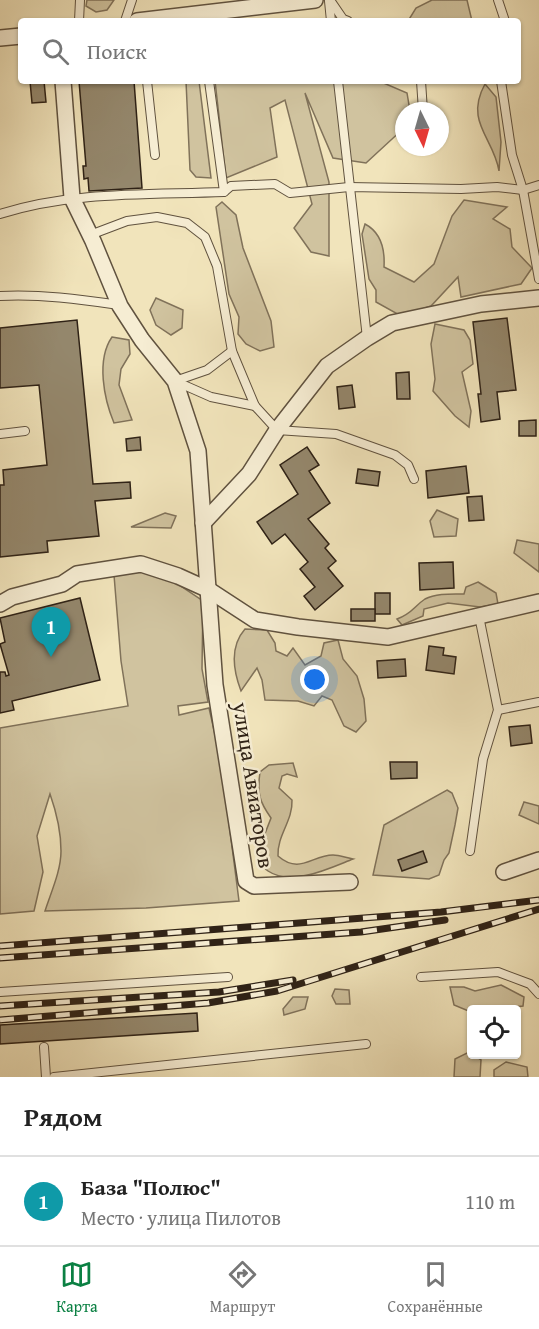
<!DOCTYPE html>
<html lang="ru">
<meta charset="utf-8">
<style>
:root{--surface:#fff;--page:#f6f6f6;--text:#222;--muted:#767676;--line:#e0e0e0;--accent:#0b8043}
body{margin:0;font-family:"Gentium Book Plus",serif;background:var(--page);color:var(--text)}
.controls{position:absolute;right:18px;bottom:18px;display:grid;overflow:hidden;border-radius:6px;box-shadow:0 2px 4px #0004}
.controls button{width:54px;height:54px;display:grid;place-items:center;padding:0;border:0;border-bottom:2px solid var(--line);background:var(--surface);color:var(--text);font:30px sans-serif}
.compass{position:absolute;left:395px;top:102px;width:54px;height:54px;border-radius:50%;background:var(--surface);box-shadow:0 2px 4px #0004;rotate:175deg}
.you{position:absolute;left:315px;top:680px;width:21px;height:21px;margin:-15px;border:4px solid #fff;border-radius:50%;background:#1a73e8;box-shadow:0 0 0 9px #1a73e833}
.badge{display:grid;place-items:center;width:39px;height:39px;border-radius:50%;background:var(--accent);color:#fff;font-size:20px;font-weight:700}
.pin{position:absolute;translate:-50% -50px;filter:drop-shadow(0 2px 3px #0008)}
.pin::after{content:'';position:absolute;top:32px;width:21px;height:18px;background:inherit;clip-path:polygon(0 0,100% 0,50% 100%)}
.list{margin:0;padding:0;list-style:none}
h2{display:flex;justify-content:space-between;align-items:center;height:78px;margin:0;padding:0 24px;font-size:26px}
h2 small{font-size:20px;font-weight:400;color:var(--muted)}
.list li{display:grid;grid-template-columns:39px 1fr auto;gap:18px;align-items:center;box-sizing:border-box;height:90px;padding:0 24px;border-top:2px solid var(--line)}
.list b{display:block;font-size:22px;white-space:nowrap}
.list p{margin:0;font-size:20px;white-space:nowrap;color:var(--muted)}
.list em{font-size:20px;font-style:normal;color:var(--muted)}
.icon{flex:none;width:33px;height:33px;fill:none;stroke:currentColor;stroke-width:2;stroke-linecap:round;stroke-linejoin:round}
.map{position:relative;flex:none;width:539px;height:1077px;overflow:hidden}
.search{position:absolute;background:var(--surface);box-shadow:0 2px 4px #0004;left:18px;right:18px;top:18px;height:66px;display:flex;align-items:center;gap:15px;box-sizing:border-box;padding:0 21px;border-radius:6px;color:var(--muted);font-size:22px}
.sheet{height:168px;background:var(--surface)}
nav{display:flex;justify-content:space-around;align-items:center;box-sizing:border-box;height:84px;border-top:2px solid var(--line);background:var(--surface);font-size:16px;color:var(--muted)}
nav a{display:grid;justify-items:center;gap:3px}
nav .on{color:var(--accent)}
.map>svg:first-child{display:block}
</style>
<div class="map">
<svg width="539" height="1077" viewBox="0 0 539 1077">
<rect width="100%" height="100%" fill="#f1e4bb"/>
<filter id="stains"><feTurbulence type="fractalNoise" baseFrequency=".00333" numOctaves="4"/><feColorMatrix values="0 0 0 0 .2 0 0 0 0 .09 0 0 0 0 .02 0 0 0 .5 -.17"/></filter>
<radialGradient id="worn" r=".72"><stop offset=".6" stop-color="#630" stop-opacity="0"/><stop offset="1" stop-color="#630" stop-opacity=".3"/></radialGradient>
<g fill="#d0c39f" stroke="#80725a" stroke-width="1.5">
<path d="M 87,0 L 114,0 L 107,10 L 96,12 L 86,6 Z"/>
<path d="M 432,0 L 467,0 L 472,21 L 408,21 L 416,8 Z"/>
<path d="M 186,81 L 199,81 L 211,178 L 196,177 L 190,170 Z"/>
<path d="M 215,81 L 379,81 L 407,93 L 410,111 L 404,111 L 404,128 L 366,163 L 333,158 L 305,93 L 329,182 L 329,256 L 311,252 L 294,228 L 312,204 L 285,100 L 270,108 L 277,157 L 226,178 Z"/>
<path d="M 485,84 L 496,97 L 501,142 L 499,171 C 494,138 464,122 485,84 Z"/>
<path d="M 464,200 L 507,207 L 493,219 L 510,229 L 512,247 L 532,268 L 521,284 L 461,297 L 458,277 L 431,306 L 401,316 L 376,302 L 376,290 L 369,279 L 362,234 L 365,224 C 382,233 385,250 384,267 L 414,282 L 434,264 L 452,216 Z"/>
<path d="M 222,202 L 236,215 L 243,248 L 271,321 L 274,347 L 260,351 L 246,344 L 238,334 L 239,317 L 229,294 L 216,207 Z"/>
<path d="M 156,298 L 183,310 L 182,328 L 171,335 L 156,325 L 150,310 Z"/>
<path d="M 435,324 L 464,330 L 470,340 L 473,364 L 462,372 L 471,411 L 469,427 L 455,416 L 433,391 L 435,379 L 431,344 Z"/>
<path d="M 112,337 L 129,340 L 130,354 L 121,369 L 119,385 L 132,420 L 114,423 C 104,399 96,360 112,337 Z"/>
<path d="M 437,510 L 458,519 L 456,536 L 434,537 L 430,521 Z"/>
<path d="M 165,513 L 176,516 L 171,528 L 131,527 Z"/>
<path d="M 517,540 L 539,544 L 539,572 L 514,553 Z"/>
<path d="M 141,571 L 176,583 L 203,601 L 202,669 L 208,702 L 178,706 L 179,715 L 209,708 L 221,761 L 239,901 L 146,908 L 45,911 C 51,892 61,871 61,851 C 61,832 56,811 50,794 L 37,836 L 43,872 L 34,911 L 0,914 L 0,728 L 128,706 L 121,661 L 114,575 Z"/>
<path d="M 478,582 L 496,593 L 498,604 L 480,607 L 448,603 L 424,609 L 423,616 L 402,625 L 397,619 C 413,613 413,607 425,599 C 436,593 452,594 464,594 L 466,587 Z"/>
<path d="M 245,629 L 267,630 L 275,643 L 276,651 L 287,656 L 293,648 L 305,665 L 321,656 L 324,643 L 338,640 L 343,659 L 357,676 L 364,699 L 366,721 L 356,732 L 344,726 L 332,700 L 322,696 L 314,706 L 298,701 L 265,700 L 262,680 L 257,668 L 241,691 C 233,670 230,646 245,629 Z"/>
<path d="M 293,763 L 297,777 L 287,774 L 282,776 L 279,788 L 292,800 C 293,821 277,835 278,856 C 300,875 312,855 333,855 C 339,855 347,858 353,859 C 330,868 292,887 268,871 C 265,869 261,864 258,860 L 259,849 L 271,818 C 259,801 257,793 260,772 L 269,765 Z"/>
<path d="M 447,790 L 452,793 L 458,808 L 455,825 L 449,853 L 444,860 L 439,875 L 429,879 L 373,875 L 384,825 Z"/>
<path d="M 524,802 L 539,806 L 539,824 L 519,815 Z"/>
<path d="M 501,985 L 524,997 L 523,1006 L 492,1009 L 472,1010 L 471,1012 L 454,1005 L 450,987 L 464,987 L 475,991 Z"/>
<path d="M 335,989 L 349,990 L 350,1004 L 336,1004 L 332,996 Z"/>
<path d="M 293,997 L 308,997 L 305,1009 L 284,1015 L 283,1009 Z"/>
<path d="M 469,1052 L 481,1060 L 480,1077 L 454,1077 L 455,1059 Z"/>
<path d="M 506,1062 L 527,1067 L 528,1077 L 494,1077 L 494,1070 Z"/>
</g>
<g fill="#94876c" stroke="#2f2216" stroke-width="1.5">
<path d="M 30,81 L 44,81 L 46,102 L 32,103 Z"/>
<path d="M 79,81 L 134,81 L 142,188 L 89,191 L 88,178 L 84,179 L 83,166 L 86,166 Z"/>
<path d="M 507,318 L 516,390 L 497,392 L 500,419 L 481,422 L 478,394 L 481,394 L 473,322 Z"/>
<path d="M 77,320 L 93,484 L 130,482 L 131,498 L 95,501 L 99,536 L 47,541 L 48,552 L 0,557 L 0,485 L 4,485 L 3,470 L 47,465 L 39,385 L 0,388 L 0,328 Z"/>
<path d="M 409,372 L 410,399 L 397,399 L 396,373 Z"/>
<path d="M 352,385 L 355,407 L 339,409 L 337,387 Z"/>
<path d="M 536,420 L 536,436 L 519,436 L 519,421 Z"/>
<path d="M 140,437 L 141,450 L 127,451 L 126,439 Z"/>
<path d="M 307,447 L 319,465 L 309,471 L 330,503 L 308,519 L 329,544 L 325,548 L 336,561 L 328,568 L 343,586 L 315,610 L 304,596 L 315,587 L 300,569 L 308,562 L 285,534 L 272,544 L 257,522 L 298,494 L 280,465 Z"/>
<path d="M 466,466 L 469,493 L 428,498 L 426,471 Z"/>
<path d="M 358,469 L 380,472 L 378,486 L 356,483 Z"/>
<path d="M 482,496 L 484,520 L 469,521 L 467,497 Z"/>
<path d="M 453,562 L 454,588 L 420,590 L 419,563 Z"/>
<rect x="375" y="593" width="15" height="21"/>
<path d="M 80,598 L 100,680 L 12,701 L 14,710 L 0,713 L 0,672 L 5,672 L 6,676 L 9,675 L 0,644 L 5,642 L 0,618 Z"/>
<rect x="351" y="609" width="24" height="12"/>
<path d="M 429,646 L 444,648 L 443,655 L 456,657 L 454,674 L 426,670 Z"/>
<path d="M 405,659 L 406,676 L 378,678 L 377,661 Z"/>
<path d="M 530,725 L 532,743 L 511,746 L 509,727 Z"/>
<path d="M 390,762 L 417,762 L 417,778 L 391,779 Z"/>
<path d="M 423,851 L 427,862 L 402,871 L 398,860 Z"/>
<path d="M 197,1013 L 198,1031 L 0,1044 L 0,1025 Z"/>
</g>
<g fill="none" stroke-linecap="round" stroke-linejoin="round">
<g stroke="#60523f" stroke-width="10">
<g id="service">
<path d="M 330,0 L 343,19 L 348,21"/>
<path d="M 498,0 L 505,21"/>
<path d="M 329,1 L 331,21"/>
<path d="M 79,21 L 80,0"/>
<path d="M 125,21 L 132,0"/>
<path d="M 147,81 L 155,155"/>
<path d="M 209,81 L 224,192"/>
<path d="M 338,81 L 367,338"/>
<path d="M 421,81 L 423,111"/>
<path d="M 501,81 L 512,155 L 523,190 L 539,279"/>
<path d="M 403,136 L 404,136"/>
<path d="M 0,214 C 72,191 149,195 224,192 L 231,186 L 275,184 L 290,193 L 349,187 L 461,189 L 497,187 L 523,190 L 539,185"/>
<path d="M 90,235 L 127,221 L 157,217 L 187,223 L 205,237 L 217,266 L 232,351 L 255,406 L 277,430 L 336,434 L 395,455 L 408,465 L 414,479"/>
<path d="M 0,296 C 40,294 79,299 119,305"/>
<path d="M 175,381 L 207,370 L 232,351"/>
<path d="M 177,382 L 211,397 L 255,406"/>
<path d="M 0,434 L 25,431"/>
<path d="M 498,710 L 539,702"/>
<path d="M 470,851 L 483,759 L 498,710 L 479,616"/>
<path d="M 421,977 L 498,972 L 530,984 L 539,994"/>
<path d="M 0,992 L 228,977"/>
<path d="M 44,1047 L 46,1077"/>
<path d="M 54,1077 L 366,1044"/>
</g>
</g>
<g stroke="#60523f" stroke-width="18">
<g id="minor">
<path d="M 137,21 L 315,0"/>
<path d="M 0,38 L 21,36"/>
<path d="M 63,81 L 72,198 L 93,241 L 120,306 L 142,340 L 175,381 L 198,451 L 215,685 L 246,881 L 254,886 L 350,882"/>
<path d="M 203,523 L 249,474 L 277,430 L 327,366 L 367,338 L 392,323 L 481,304 L 539,298"/>
<path d="M 0,604 L 12,597 L 62,584 L 77,574 L 141,564 L 178,576 L 209,590 L 255,620 L 298,627 L 388,637 L 539,602"/>
<path d="M 504,872 L 539,860"/>
</g>
</g>
<use href="#service" stroke="#f6edd3" stroke-width="8"/>
<use href="#minor" stroke="#f6edd3" stroke-width="15"/>
<g stroke="#2f2216" stroke-width="7">
<g id="rail">
<path d="M 0,946 L 441,912 L 539,900"/>
<path d="M 0,958 L 361,932 L 445,920"/>
<path d="M 0,1006 L 219,992 L 293,980"/>
<path d="M 0,1020 L 208,1003 L 277,991 L 539,909"/>
</g>
</g>
<use href="#rail" stroke="#f6edd3" stroke-width="4.5" stroke-dasharray="14" stroke-linecap="butt"/>
</g>
<g text-anchor="middle" dominant-baseline="central" stroke-width="5" stroke-linejoin="round" paint-order="stroke">
<g font-size="22" fill="#2f2216" stroke="#f6edd3">
<text transform="translate(254 785) rotate(81)">улица Авиаторов</text>
</g>
</g>
<rect width="100%" height="100%" filter="url(#stains)"/>
<rect width="100%" height="100%" fill="url(#worn)"/>
</svg>
<div class="controls">
<button><svg class="icon" aria-label="locate" viewBox="0 0 24 24"><circle cx="12" cy="12" r="6"/><path d="M12 2v4M12 18v4M2 12h4M18 12h4"/></svg></button>
</div>
<svg class="compass" viewBox="-18 -18 36 36"><path d="M0-13l5 13h-10z" fill="#e53935"/><path d="M0 13l5-13h-10z" fill="#767676"/></svg>
<div class="you"></div>
<div class="pin badge" style="left:51px;top:657px;background:#0f9aa8">1</div>
<div class="search"><svg class="icon" aria-label="search" viewBox="0 0 24 24"><circle cx="10" cy="10" r="6"/><path d="M15 15l6 6"/></svg>Поиск</div>
</div>
<section class="sheet">
<h2>Рядом<small></small></h2>
<ul class="list">
<li><span class="badge" style="background:#0f9aa8">1</span><div><b>База &quot;Полюс&quot;</b><p>Место · улица Пилотов</p></div><em>110 m</em></li>
</ul>
</section>
<nav>
<a class="on"><svg class="icon" aria-label="map" viewBox="0 0 24 24"><path d="M3 6l6-2 6 2 6-2v14l-6 2-6-2-6 2zM9 4v14M15 6v14"/></svg>Карта</a>
<a><svg class="icon" aria-label="directions" viewBox="0 0 24 24"><path d="M12 3l9 9-9 9-9-9zM9 14v-3h6M13 9l2 2-2 2"/></svg>Маршрут</a>
<a><svg class="icon" aria-label="saved" viewBox="0 0 24 24"><path d="M7 4h10v16l-5-4-5 4z"/></svg>Сохранённые</a>
</nav>
